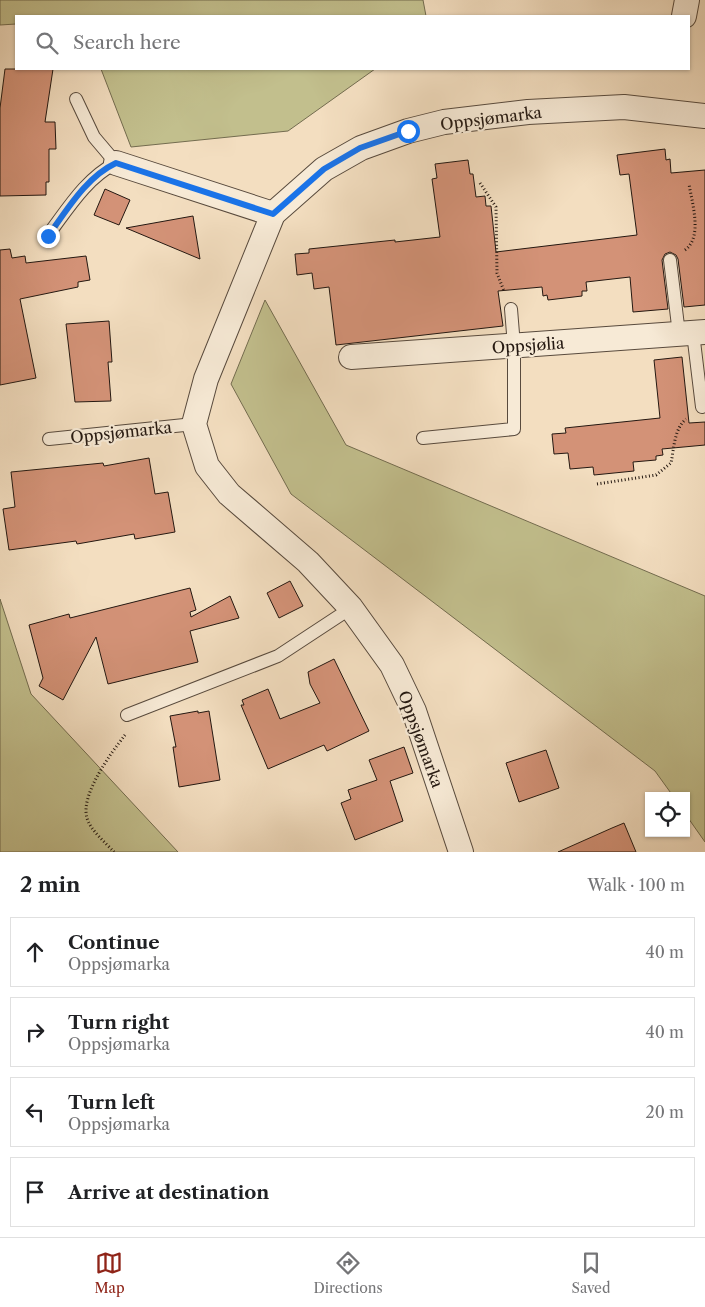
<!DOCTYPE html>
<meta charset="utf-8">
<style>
:root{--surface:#fff;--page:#f6f6f6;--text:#202124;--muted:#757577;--line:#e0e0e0;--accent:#8f2418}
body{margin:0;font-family:"Libre Caslon Text",serif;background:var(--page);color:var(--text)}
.controls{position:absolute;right:15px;bottom:15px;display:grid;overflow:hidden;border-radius:0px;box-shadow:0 1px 4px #0004}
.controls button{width:45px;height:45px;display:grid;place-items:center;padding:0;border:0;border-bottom:1px solid var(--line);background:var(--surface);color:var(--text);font:25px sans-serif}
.stop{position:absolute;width:15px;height:15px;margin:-11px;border:4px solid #1a73e8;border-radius:50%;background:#fff}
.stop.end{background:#1a73e8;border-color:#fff;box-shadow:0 1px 5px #0008}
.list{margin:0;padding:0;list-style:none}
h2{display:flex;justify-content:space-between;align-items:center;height:65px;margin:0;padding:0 20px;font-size:21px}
h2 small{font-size:16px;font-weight:400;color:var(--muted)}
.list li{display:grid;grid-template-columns:32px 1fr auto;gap:15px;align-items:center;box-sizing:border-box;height:70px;margin:0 10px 10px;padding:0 10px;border:1px solid var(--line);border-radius:0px}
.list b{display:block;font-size:19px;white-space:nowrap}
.list p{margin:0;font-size:16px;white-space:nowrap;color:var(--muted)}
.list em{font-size:16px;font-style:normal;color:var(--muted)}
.icon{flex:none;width:28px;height:28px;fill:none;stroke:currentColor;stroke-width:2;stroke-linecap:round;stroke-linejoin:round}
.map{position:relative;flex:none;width:705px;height:852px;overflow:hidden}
.search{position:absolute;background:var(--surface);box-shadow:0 1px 4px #0004;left:15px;right:15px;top:15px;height:55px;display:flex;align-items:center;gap:12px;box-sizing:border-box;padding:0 18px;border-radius:0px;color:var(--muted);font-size:19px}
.sheet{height:385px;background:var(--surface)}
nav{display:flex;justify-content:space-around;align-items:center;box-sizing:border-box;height:70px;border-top:1px solid var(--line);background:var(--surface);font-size:14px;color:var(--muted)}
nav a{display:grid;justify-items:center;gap:2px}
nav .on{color:var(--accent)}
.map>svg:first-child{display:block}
</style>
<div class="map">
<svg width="705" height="852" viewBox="0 0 705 852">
<rect width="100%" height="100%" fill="#f3dec0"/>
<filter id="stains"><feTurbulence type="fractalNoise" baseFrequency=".004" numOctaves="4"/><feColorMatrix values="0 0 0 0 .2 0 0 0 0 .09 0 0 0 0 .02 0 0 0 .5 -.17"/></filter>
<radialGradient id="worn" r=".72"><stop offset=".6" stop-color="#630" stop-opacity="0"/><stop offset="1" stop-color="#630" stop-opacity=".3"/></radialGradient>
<g fill="#c2bf8d" stroke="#736c4f">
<path d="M 0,0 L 423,0 L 426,16 L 16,16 L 16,24 L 0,25 Z"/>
<path d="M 101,69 L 375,69 L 288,131 L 131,147 Z"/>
<path d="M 265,300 L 346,445 L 705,596 L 705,842 L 686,815 L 686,796 L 673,796 L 655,771 L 291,494 L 231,384 Z"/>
<path d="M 0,599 L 31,694 L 178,852 L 0,852 Z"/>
</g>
<g fill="#d39277" stroke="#241811">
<path d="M 5,69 L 53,69 L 45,122 L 55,122 L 56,149 L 49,149 L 49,182 L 46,182 L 46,195 L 0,196 L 0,108 Z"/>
<path d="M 665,149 L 666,160 L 670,159 L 671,173 L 705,170 L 705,305 L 684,307 L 678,259 L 676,255 L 670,252 L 665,254 L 662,260 L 668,309 L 633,312 L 630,277 L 586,282 L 587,291 L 582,291 L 582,296 L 548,300 L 547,295 L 543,296 L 542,287 L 498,291 L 503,326 L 336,345 L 329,287 L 314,289 L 312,273 L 297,275 L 295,254 L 309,253 L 309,249 L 395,240 L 395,242 L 440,237 L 432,179 L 437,178 L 435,164 L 468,160 L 470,174 L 473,174 L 476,197 L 485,196 L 486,206 L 491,206 L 496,252 L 637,235 L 629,174 L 620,175 L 617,155 Z"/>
<path d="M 105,189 L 130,200 L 119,225 L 94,215 Z"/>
<path d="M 193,216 L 200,259 L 126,228 Z"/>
<path d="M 10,249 L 12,258 L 25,256 L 26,263 L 86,256 L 90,280 L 78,282 L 78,287 L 20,299 L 36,378 L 0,385 L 0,250 Z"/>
<path d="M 109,321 L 112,362 L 108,362 L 111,401 L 75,402 L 66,324 Z"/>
<path d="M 682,357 L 689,423 L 705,422 L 705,445 L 662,449 L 663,455 L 656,456 L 656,460 L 633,462 L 634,471 L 594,475 L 593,467 L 570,469 L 568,453 L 554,454 L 552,434 L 566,433 L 565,428 L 660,418 L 654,360 Z"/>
<path d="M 149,458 L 155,494 L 168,492 L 175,532 L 135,539 L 134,534 L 77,544 L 76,541 L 9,550 L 3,509 L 15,507 L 11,472 L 103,463 L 104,466 Z"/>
<path d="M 290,581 L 303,606 L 279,618 L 267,593 Z"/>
<path d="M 190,588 L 196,610 L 190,612 L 191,617 L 230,596 L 239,618 L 190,631 L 198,662 L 108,684 L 96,637 L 63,700 L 39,686 L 43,678 L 29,625 L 69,614 L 70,618 Z"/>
<path d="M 334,659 L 369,731 L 327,751 L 324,745 L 268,769 L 241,705 L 244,705 L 242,700 L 268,689 L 280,719 L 320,703 L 310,684 L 308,672 Z"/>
<path d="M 198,711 L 198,713 L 209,711 L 220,780 L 179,787 L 173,747 L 176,747 L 170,716 Z"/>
<path d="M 404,747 L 413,773 L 390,781 L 403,821 L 355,840 L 341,803 L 351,799 L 348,790 L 377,780 L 369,760 Z"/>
<path d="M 546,750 L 559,788 L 519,802 L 506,763 Z"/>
<path d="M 624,823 L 636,852 L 558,852 L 612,828 Z"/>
</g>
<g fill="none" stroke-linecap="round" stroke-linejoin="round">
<g stroke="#584a3d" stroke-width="14">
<g id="service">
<path d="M 48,235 C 67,210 86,178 116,163 L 94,137 L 76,99"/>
<path d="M 670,260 L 679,334"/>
<path d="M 693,333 L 702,407"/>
<path d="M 423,438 L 514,429 L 514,346 L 511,309"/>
<path d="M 49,439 L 194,424"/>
<path d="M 127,715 L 278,656 L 351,608"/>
</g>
</g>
<g stroke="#584a3d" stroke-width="26">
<g id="minor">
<path d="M 684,16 L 687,0"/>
<path d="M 116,163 L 273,214"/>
<path d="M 351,357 L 705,332"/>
<path d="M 461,852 L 414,711 L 392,665 L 351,608 L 308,562 L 229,494 L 207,466 L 194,424 L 206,379 L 273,214 L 324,169 L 361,148 L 408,131 L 444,122 L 528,112 L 624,107 L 705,116"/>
</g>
</g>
<g stroke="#241811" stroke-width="3" stroke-dasharray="1 2.5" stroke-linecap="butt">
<path d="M 480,183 L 496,207 L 497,273 L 504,291"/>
<path d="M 685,250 C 703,237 692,203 689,184"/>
<path d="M 597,484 L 656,475 L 671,463 C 674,449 674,429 686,419"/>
<path d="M 114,852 C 106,843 90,830 87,818 C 80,795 111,753 125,735"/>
</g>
<use href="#service" stroke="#f7ead6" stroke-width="12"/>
<use href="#minor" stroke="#f7ead6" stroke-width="24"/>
</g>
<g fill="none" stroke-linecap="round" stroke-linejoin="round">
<path stroke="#1a73e8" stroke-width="6" d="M 48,236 C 67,210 86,177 116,163 L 273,214 L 324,169 L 360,148 L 408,131"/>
</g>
<g text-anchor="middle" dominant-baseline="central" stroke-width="4.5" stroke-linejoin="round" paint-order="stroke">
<g font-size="16" fill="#241811" stroke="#f7ead6">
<text transform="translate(491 118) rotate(-7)">Oppsjømarka</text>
<text transform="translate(528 345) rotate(-4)">Oppsjølia</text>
<text transform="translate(121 432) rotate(-6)">Oppsjømarka</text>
<text transform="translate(421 739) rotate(70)">Oppsjømarka</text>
</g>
</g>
<rect width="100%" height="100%" filter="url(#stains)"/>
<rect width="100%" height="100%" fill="url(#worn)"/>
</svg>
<div class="controls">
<button><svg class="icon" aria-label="locate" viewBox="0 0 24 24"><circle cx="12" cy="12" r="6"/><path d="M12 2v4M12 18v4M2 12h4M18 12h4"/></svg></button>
</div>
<div class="stop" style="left:408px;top:131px"></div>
<div class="stop end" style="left:48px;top:236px"></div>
<div class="search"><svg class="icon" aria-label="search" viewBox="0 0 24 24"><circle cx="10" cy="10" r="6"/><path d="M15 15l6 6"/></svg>Search here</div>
</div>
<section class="sheet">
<h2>2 min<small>Walk · 100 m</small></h2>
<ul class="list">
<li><svg class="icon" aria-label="ahead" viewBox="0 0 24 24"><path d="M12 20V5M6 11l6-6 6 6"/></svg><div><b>Continue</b><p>Oppsjømarka</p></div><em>40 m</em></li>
<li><svg class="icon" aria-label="right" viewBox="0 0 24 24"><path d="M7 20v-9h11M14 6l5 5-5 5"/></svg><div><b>Turn right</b><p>Oppsjømarka</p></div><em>40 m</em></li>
<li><svg class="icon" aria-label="left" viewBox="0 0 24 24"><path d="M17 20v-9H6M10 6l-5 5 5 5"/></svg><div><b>Turn left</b><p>Oppsjømarka</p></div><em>20 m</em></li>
<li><svg class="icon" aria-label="arrive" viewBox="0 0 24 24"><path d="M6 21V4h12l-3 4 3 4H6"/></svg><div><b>Arrive at destination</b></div></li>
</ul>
</section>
<nav>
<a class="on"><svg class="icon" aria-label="map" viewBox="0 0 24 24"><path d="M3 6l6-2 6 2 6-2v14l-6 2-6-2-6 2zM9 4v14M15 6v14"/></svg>Map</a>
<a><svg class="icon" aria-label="directions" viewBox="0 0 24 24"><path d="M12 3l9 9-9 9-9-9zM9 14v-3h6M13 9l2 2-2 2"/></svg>Directions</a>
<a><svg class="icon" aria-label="saved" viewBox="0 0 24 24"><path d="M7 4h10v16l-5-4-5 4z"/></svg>Saved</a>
</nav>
